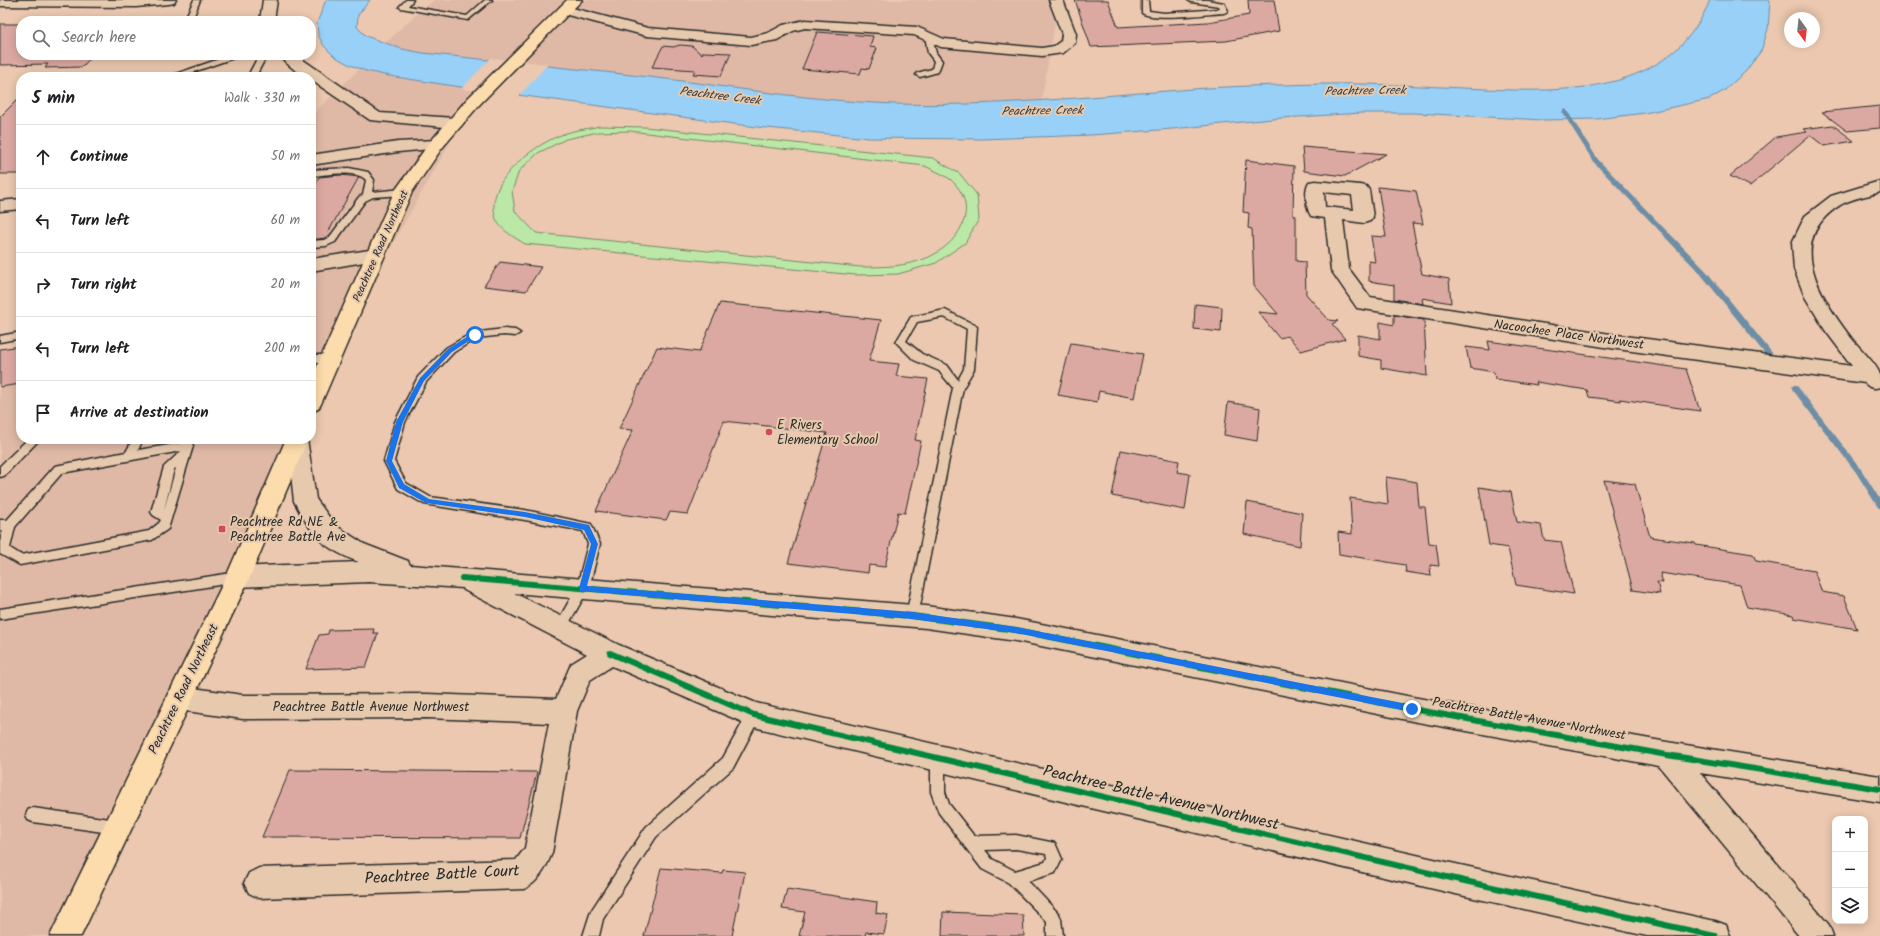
<!DOCTYPE html>
<meta charset="utf-8">
<style>
:root{--surface:#fff;--page:#f6f6f6;--text:#202124;--muted:#757577;--line:#e0e0e0}
body{margin:0;font-family:Kalam,sans-serif;background:var(--page);color:var(--text)}
.controls{position:absolute;right:12px;bottom:12px;display:grid;overflow:hidden;border-radius:8px;box-shadow:0 2px 10px #0003}
.controls button{width:36px;height:36px;display:grid;place-items:center;padding:0;border:0;border-bottom:1px solid var(--line);background:var(--surface);color:var(--text);font:20px sans-serif}
.compass{position:absolute;left:1784px;top:12px;width:36px;height:36px;border-radius:50%;background:var(--surface);box-shadow:0 2px 10px #0003;rotate:165deg}
.stop{position:absolute;width:12px;height:12px;margin:-9px;border:3px solid #1a73e8;border-radius:50%;background:#fff}
.stop.end{background:#1a73e8;border-color:#fff;box-shadow:0 1px 4px #0008}
.list{margin:0;padding:0;list-style:none}
h2{display:flex;justify-content:space-between;align-items:center;height:52px;margin:0;padding:0 16px;font-size:17px}
h2 small{font-size:13px;font-weight:400;color:var(--muted)}
.list li{display:grid;grid-template-columns:26px 1fr auto;gap:12px;align-items:center;box-sizing:border-box;height:64px;padding:0 16px;border-top:1px solid var(--line)}
.list b{display:block;font-size:15px;white-space:nowrap}
.list em{font-size:13px;font-style:normal;color:var(--muted)}
.icon{flex:none;width:22px;height:22px;fill:none;stroke:currentColor;stroke-width:2;stroke-linecap:round;stroke-linejoin:round}
.map{position:relative;flex:none;width:1880px;height:936px;overflow:hidden}
.search{position:absolute;background:var(--surface);box-shadow:0 2px 10px #0003;left:16px;top:16px;width:300px;height:44px;display:flex;align-items:center;gap:10px;box-sizing:border-box;padding:0 14px;border-radius:16px;color:var(--muted);font-size:15px}
.panel{position:absolute;background:var(--surface);box-shadow:0 2px 10px #0003;left:16px;top:72px;width:300px;height:372px;border-radius:16px}
.map>svg:first-child{display:block}
</style>
<div class="map">
<svg width="1880" height="936" viewBox="0 0 1880 936">
<rect width="100%" height="100%" fill="#ebc8af"/>
<filter id="ink" filterUnits="userSpaceOnUse"><feTurbulence type="fractalNoise" baseFrequency=".025" numOctaves="2"/><feDisplacementMap in="SourceGraphic" scale="8" xChannelSelector="R" yChannelSelector="G"/><feConvolveMatrix kernelMatrix="1 2 1 2 8 2 1 2 1" color-interpolation-filters="sRGB"/></filter>
<g filter="url(#ink)">
<g fill="#dfb9a6">
<path d="M 434,0 L 1059,0 L 1037,126 L 514,67 L 465,116 L 372,280 L 311,421 L 311,116 L 402,27 Z"/>
<path d="M 21,346 L 21,439 L 303,439 L 70,936 L 0,936 L 0,352 Z"/>
</g>
<path fill="#bbe8a6" stroke="#738a68" fill-rule="evenodd" d="M 600,126 L 645,127 L 933,158 L 960,174 L 977,195 L 979,219 L 965,243 L 936,263 L 898,274 L 856,275 L 525,244 C 516,238 502,231 497,221 C 481,184 532,146 561,135 C 573,130 587,129 600,126 ZM 630,131 L 925,166 C 933,170 943,174 950,179 C 981,206 961,242 929,257 C 907,267 883,267 860,267 L 536,233 L 515,211 L 512,191 L 519,171 L 538,153 L 566,139 L 598,132 Z"/>
<path fill="#99d0f8" stroke="#6d8ea6" d="M 326,0 L 370,0 L 358,15 L 357,27 L 366,36 L 402,49 L 423,53 C 507,62 591,70 675,80 C 748,90 821,101 894,104 C 990,107 1084,97 1180,90 C 1228,86 1278,85 1326,84 C 1380,83 1433,87 1486,89 C 1530,91 1576,92 1619,80 C 1663,67 1693,42 1710,0 L 1770,0 L 1768,29 L 1761,51 L 1746,71 L 1725,90 L 1710,99 L 1645,113 L 1596,119 L 1543,120 L 1415,113 L 1361,113 L 1282,118 L 1172,129 L 1091,135 L 981,139 L 869,138 L 757,127 L 480,90 L 389,76 L 366,71 L 348,64 L 334,56 L 324,46 L 318,35 L 317,23 Z"/>
<path fill="#ebc8af" d="M 491,58 L 548,64 L 518,97 L 461,89 Z"/>
<g fill="none" stroke-linecap="round" stroke-linejoin="round">
<path stroke="#6d8ea6" stroke-width="5" d="M 1565,112 L 1596,161 L 1669,237"/>
<g stroke="#6d8ea6" stroke-width="6">
<path d="M 1668,236 L 1703,272 L 1769,354"/>
<path d="M 1795,388 L 1858,470 L 1880,505"/>
</g>
</g>
<g fill="#dca9a2" stroke="#2b2b2b">
<path d="M 1075,0 L 1108,0 L 1118,27 L 1208,22 L 1249,15 L 1248,0 L 1274,0 L 1279,31 L 1226,41 L 1091,47 Z"/>
<path d="M 0,24 L 21,24 L 21,55 L 93,55 L 82,67 L 45,68 L 48,64 L 0,65 Z"/>
<path d="M 817,32 L 873,36 L 870,47 L 877,48 L 869,69 L 862,68 L 860,74 L 802,69 Z"/>
<path d="M 680,45 L 692,46 L 702,55 L 703,52 L 731,53 L 721,76 L 693,74 L 695,70 L 652,67 L 663,46 L 673,47 Z"/>
<path d="M 21,96 L 21,174 L 0,174 L 0,117 Z"/>
<path d="M 1880,106 L 1880,128 L 1847,131 L 1822,112 Z"/>
<path d="M 1833,125 L 1854,141 L 1824,146 L 1810,135 L 1750,186 L 1730,176 L 1776,137 L 1807,132 L 1803,129 Z"/>
<path d="M 1302,147 L 1386,154 L 1345,176 L 1304,171 Z"/>
<path d="M 1246,160 L 1294,166 L 1293,215 L 1296,216 L 1296,261 L 1305,262 L 1306,294 L 1329,320 L 1338,321 L 1332,324 L 1345,339 L 1301,351 L 1288,336 L 1279,338 L 1258,312 L 1278,314 L 1254,286 L 1252,229 L 1248,228 L 1249,213 L 1243,212 Z"/>
<path d="M 340,175 L 359,177 L 325,238 L 311,240 L 311,189 L 319,177 Z"/>
<path d="M 1378,187 L 1416,191 L 1423,224 L 1412,223 L 1422,274 L 1449,279 L 1451,303 L 1422,298 L 1423,304 L 1394,299 L 1394,285 L 1369,281 L 1369,261 L 1375,262 L 1371,236 L 1386,237 Z"/>
<path d="M 500,262 L 541,267 L 526,291 L 484,286 Z"/>
<path d="M 720,303 L 881,320 L 869,361 L 899,364 L 896,376 L 928,379 L 915,440 L 921,441 L 905,513 L 898,512 L 885,567 L 869,565 L 868,573 L 788,563 L 827,433 L 724,421 L 688,514 L 670,512 L 666,520 L 596,511 L 633,430 L 619,429 L 657,347 L 699,352 Z"/>
<path d="M 1195,304 L 1222,307 L 1221,332 L 1194,329 Z"/>
<path d="M 1394,315 L 1424,320 L 1427,376 L 1381,368 L 1381,360 L 1358,356 L 1358,335 L 1380,339 L 1380,322 L 1394,325 Z"/>
<path d="M 1488,341 L 1686,369 L 1700,411 L 1620,399 L 1621,401 L 1589,397 L 1587,390 L 1536,382 L 1537,385 L 1495,379 L 1494,372 L 1470,368 L 1466,347 L 1490,350 Z"/>
<path d="M 1071,343 L 1143,354 L 1134,398 L 1099,391 L 1097,402 L 1058,395 Z"/>
<path d="M 21,346 L 21,384 L 0,387 L 0,349 Z"/>
<path d="M 1228,402 L 1260,408 L 1257,441 L 1224,435 Z"/>
<path d="M 1121,450 L 1179,461 L 1177,472 L 1190,474 L 1185,510 L 1112,496 Z"/>
<path d="M 1386,477 L 1417,482 L 1419,507 L 1425,507 L 1429,543 L 1436,544 L 1439,566 L 1430,565 L 1431,576 L 1406,572 L 1405,565 L 1339,554 L 1338,532 L 1352,534 L 1350,498 L 1388,504 Z"/>
<path d="M 1604,480 L 1635,484 L 1650,537 L 1695,543 L 1696,545 L 1753,554 L 1756,561 L 1814,571 L 1822,592 L 1844,596 L 1857,629 L 1794,618 L 1793,615 L 1747,607 L 1740,585 L 1660,573 L 1663,583 L 1657,582 L 1660,594 L 1633,590 Z"/>
<path d="M 1479,487 L 1511,492 L 1517,522 L 1541,525 L 1544,540 L 1561,542 L 1574,594 L 1516,585 L 1508,548 L 1489,545 Z"/>
<path d="M 1247,502 L 1302,513 L 1300,546 L 1244,534 Z"/>
<path d="M 374,629 L 373,633 L 378,633 L 366,667 L 306,669 L 319,635 L 328,634 L 329,630 Z"/>
<path d="M 290,770 L 537,772 L 520,838 L 262,837 Z"/>
<path d="M 661,868 L 722,873 L 723,870 L 745,872 L 732,936 L 644,936 Z"/>
<path d="M 787,889 L 877,902 L 876,913 L 888,915 L 884,934 L 866,932 L 865,936 L 799,936 L 805,912 L 782,909 Z"/>
<path d="M 943,912 L 1023,915 L 1024,936 L 942,936 Z"/>
</g>
<g fill="none" stroke-linecap="round" stroke-linejoin="round">
<g stroke="#2b2b2b" stroke-width="3">
<g id="service">
<path d="M 194,0 L 200,0 L 192,21 L 184,21 Z"/>
<path d="M 406,0 L 413,0 L 408,6 L 467,16 L 485,0 L 492,0 L 468,20 L 401,8 L 399,7 Z"/>
<path d="M 1142,0 L 1148,0 L 1149,11 L 1164,13 L 1220,9 L 1219,6 L 1191,2 L 1188,0 L 1207,0 L 1224,3 L 1228,11 L 1224,13 C 1208,14 1153,21 1142,13 Z"/>
<path d="M 925,35 L 932,37 L 936,53 L 942,61 L 938,72 L 920,77 L 916,75 L 917,73 L 932,69 L 934,61 L 928,53 Z"/>
<path d="M 231,55 L 242,55 L 179,77 L 167,77 Z"/>
<path d="M 259,55 L 267,55 L 258,72 L 259,77 L 251,77 L 250,72 Z"/>
<path d="M 349,168 L 368,172 L 374,180 L 372,192 L 403,189 L 407,192 L 403,195 L 373,197 L 365,201 L 335,242 L 326,246 L 311,247 L 311,241 L 324,240 L 329,238 L 359,197 L 363,195 L 366,180 C 356,169 325,175 311,176 L 311,170 Z"/>
<path d="M 945,310 L 975,325 L 977,327 L 974,369 L 963,388 L 918,616 L 916,620 L 912,621 L 908,620 L 906,616 L 953,388 L 939,371 L 914,360 L 896,342 L 911,317 ZM 944,317 L 967,329 L 964,369 L 958,380 L 947,365 L 922,354 L 906,341 L 917,322 Z"/>
<path d="M 504,329 L 515,330 L 520,333 L 515,336 L 504,335 L 477,338 L 454,352 L 426,382 L 405,422 L 394,461 L 406,483 L 430,497 L 525,510 L 591,524 L 600,544 L 589,588 L 564,632 L 560,633 L 556,632 L 554,628 L 577,587 L 588,544 L 583,531 L 525,520 L 424,504 L 398,489 L 384,461 L 395,422 L 418,377 L 446,348 L 472,333 Z"/>
<path d="M 21,332 L 21,338 L 0,342 L 0,336 Z"/>
<path d="M 311,355 L 330,355 L 335,359 L 330,363 L 311,363 Z"/>
<path d="M 28,439 L 40,439 L 4,476 L 0,477 L 0,466 Z"/>
<path d="M 133,439 L 143,439 L 138,450 L 188,442 L 192,443 L 193,446 L 168,529 L 152,540 L 20,565 L 0,554 L 0,542 L 3,530 L 0,530 L 0,520 L 7,520 L 55,466 L 126,452 ZM 181,451 L 164,467 L 151,512 L 153,515 L 161,520 L 159,523 L 149,531 L 21,555 L 10,548 L 15,527 L 62,473 ZM 176,468 L 164,510 L 174,469 Z"/>
<path d="M 238,572 L 242,573 L 244,577 L 242,581 L 238,582 L 0,619 L 0,609 Z"/>
<path d="M 754,709 L 759,711 L 761,715 L 733,768 L 656,837 L 603,919 L 599,936 L 583,936 L 591,911 L 646,827 L 723,758 L 749,711 Z"/>
<path d="M 938,753 L 943,754 L 945,759 L 945,792 L 949,804 L 974,836 L 1016,835 L 1055,843 L 1062,859 L 1055,873 L 1028,881 L 1059,914 L 1061,919 L 1063,936 L 1047,936 L 1047,922 L 1009,883 L 982,869 L 939,813 L 931,792 L 931,759 L 933,754 ZM 1016,849 L 1046,854 L 1047,858 L 1045,862 L 1015,871 L 992,859 L 985,850 Z"/>
<path d="M 33,808 L 117,820 L 122,822 L 124,827 L 122,832 L 117,834 L 33,822 L 28,820 L 26,815 L 28,810 Z"/>
</g>
</g>
<g stroke="#2b2b2b" stroke-width="3">
<g id="minor">
<path d="M 0,0 L 176,0 L 174,3 L 169,4 L 136,7 L 0,6 Z"/>
<path d="M 263,0 L 277,0 L 274,21 L 260,21 Z"/>
<path d="M 1049,0 L 1063,0 L 1076,34 L 1075,43 L 1063,53 L 1042,56 L 941,47 L 914,35 L 805,28 L 793,31 L 777,40 L 751,45 L 647,36 L 560,13 L 558,10 L 560,7 L 565,6 L 648,28 L 751,37 L 768,33 L 783,25 L 805,20 L 917,27 L 944,39 L 1042,48 L 1054,46 L 1061,41 L 1062,34 Z"/>
<path d="M 280,55 L 296,55 L 380,113 L 455,118 L 461,120 L 463,123 L 461,126 L 455,128 L 370,120 L 311,80 L 311,77 C 301,77 285,63 280,55 Z"/>
<path d="M 436,140 L 442,142 L 444,145 L 442,148 L 398,152 L 311,165 L 311,155 L 398,142 Z"/>
<path d="M 1315,181 L 1360,185 L 1366,186 L 1369,190 L 1373,217 L 1370,221 L 1364,223 L 1343,220 L 1349,269 L 1370,297 L 1617,335 L 1852,366 L 1825,330 L 1805,297 L 1794,269 L 1792,243 L 1805,216 L 1831,196 L 1880,181 L 1880,192 C 1868,196 1853,198 1842,204 C 1782,240 1821,298 1852,339 C 1861,350 1873,360 1879,372 C 1880,376 1880,383 1880,387 C 1874,389 1869,388 1865,383 L 1617,349 L 1357,308 L 1331,270 L 1325,218 L 1311,216 C 1306,209 1304,189 1309,182 ZM 1324,192 L 1352,195 L 1354,210 L 1325,207 Z"/>
<path d="M 21,199 L 21,209 L 0,211 L 0,201 Z"/>
<path d="M 376,249 L 382,251 L 385,255 L 382,259 L 311,271 L 311,259 Z"/>
<path d="M 287,439 L 307,439 L 316,499 L 335,525 L 364,544 L 408,561 L 410,565 L 926,606 L 1016,619 L 1412,697 L 1667,742 L 1880,776 L 1880,802 L 1700,773 L 1829,925 L 1833,936 L 1799,936 L 1659,766 L 1412,721 L 1016,641 L 926,628 L 514,593 L 619,645 L 756,703 L 1451,863 L 1715,921 L 1726,925 L 1730,936 L 1647,936 L 1451,893 L 1074,804 L 754,727 L 612,666 L 590,680 L 577,711 L 552,853 C 546,868 539,882 524,889 L 259,898 L 249,893 L 244,883 L 249,873 L 259,868 L 516,860 L 525,848 L 549,723 L 427,718 L 243,719 L 179,710 L 170,706 L 166,698 L 170,690 L 179,686 L 243,695 L 427,694 L 556,699 L 571,664 L 587,654 L 464,590 L 463,588 L 369,582 L 238,587 L 230,584 L 226,577 L 230,570 L 238,567 L 359,562 C 347,558 327,548 318,538 C 309,528 300,513 294,501 Z"/>
</g>
</g>
<g stroke="#2b2b2b" stroke-width="3">
<g id="trunk">
<path d="M 567,0 L 582,0 L 480,104 L 442,148 L 412,192 L 321,404 L 318,409 L 311,412 L 311,380 L 394,192 L 430,142 L 468,98 Z"/>
<path d="M 286,439 L 308,439 L 250,577 L 81,936 L 50,936 L 226,577 Z"/>
</g>
</g>
<use href="#service" fill="#e7caae" fill-rule="evenodd"/>
<use href="#minor" fill="#e7caae" fill-rule="evenodd"/>
<use href="#trunk" fill="#fcdcac" fill-rule="evenodd"/>
<g stroke="#e7caae" stroke-width="8">
<g id="cycleway">
<path d="M 462,578 L 912,616 L 1016,630 L 1412,709 L 1667,755 L 1880,789"/>
<path d="M 610,653 L 754,715 L 1451,878 L 1715,936"/>
</g>
</g>
<use href="#cycleway" stroke="#00873e" stroke-width="6"/>
</g>
</g>
<path fill="#1a73e8" d="M 473,333 L 478,335 L 452,352 L 424,381 L 403,422 L 392,461 L 404,484 L 429,499 L 525,512 L 589,525 L 598,544 L 587,586 L 912,612 L 1016,627 L 1412,705 L 1416,709 L 1412,712 L 1016,633 L 912,619 L 580,591 L 579,588 L 591,544 L 584,530 L 525,517 L 426,503 L 399,488 L 386,461 L 396,422 L 420,378 L 448,349 Z"/>
<g fill="#d1495b" stroke="#e7caae" stroke-width="1.5">
<circle cx="769" cy="432" r="4"/>
<rect x="218" y="525" width="8" height="8" rx="2"/>
</g>
<g text-anchor="middle" dominant-baseline="central" stroke-width="4" stroke-linejoin="round" paint-order="stroke">
<g font-size="11" fill="#2b2b2b" stroke="#e7caae">
<text transform="translate(381 246) rotate(-66)">Peachtree Road Northeast</text>
</g>
<g font-size="12" font-style="italic" fill="#363c40" stroke="#e7caae">
<text transform="translate(1365 91) rotate(-1)">Peachtree Creek</text>
<text transform="translate(720 96) rotate(7)">Peachtree Creek</text>
<text transform="translate(1042 111) rotate(-1)">Peachtree Creek</text>
</g>
<g font-size="13" fill="#2b2b2b" stroke="#e7caae">
<text transform="translate(1569 335) rotate(8)">Nacoochee Place Northwest</text>
<text transform="translate(184 689) rotate(-64)">Peachtree Road Northeast</text>
<text x="371" y="707">Peachtree Battle Avenue Northwest</text>
<text transform="translate(1529 719) rotate(10)">Peachtree Battle Avenue Northwest</text>
</g>
<g font-size="13" fill="#2b2b2b" stroke="#e7caae" text-anchor="start">
<text x="777" y="425">E Rivers<tspan x="777" dy="15">Elementary School</tspan></text>
<text x="230" y="522">Peachtree Rd NE &amp;<tspan x="230" dy="15">Peachtree Battle Ave</tspan></text>
</g>
<g font-size="16" fill="#2b2b2b" stroke="#e7caae">
<text transform="translate(1161 798) rotate(13)">Peachtree Battle Avenue Northwest</text>
<text transform="translate(442 875) rotate(-3)">Peachtree Battle Court</text>
</g>
</g>
</svg>
<div class="controls">
<button>+</button>
<button>−</button>
<button><svg class="icon" aria-label="layers" viewBox="0 0 24 24"><path d="M12 4l9 5-9 5-9-5zM3 14l9 5 9-5"/></svg></button>
</div>
<svg class="compass" viewBox="-18 -18 36 36"><path d="M0-13l5 13h-10z" fill="#e53935"/><path d="M0 13l5-13h-10z" fill="#757577"/></svg>
<div class="stop" style="left:475px;top:335px"></div>
<div class="stop end" style="left:1412px;top:709px"></div>
<div class="search"><svg class="icon" aria-label="search" viewBox="0 0 24 24"><circle cx="10" cy="10" r="6"/><path d="M15 15l6 6"/></svg>Search here</div>
<section class="panel">
<h2>5 min<small>Walk · 330 m</small></h2>
<ul class="list">
<li><svg class="icon" aria-label="ahead" viewBox="0 0 24 24"><path d="M12 20V5M6 11l6-6 6 6"/></svg><div><b>Continue</b></div><em>50 m</em></li>
<li><svg class="icon" aria-label="left" viewBox="0 0 24 24"><path d="M17 20v-9H6M10 6l-5 5 5 5"/></svg><div><b>Turn left</b></div><em>60 m</em></li>
<li><svg class="icon" aria-label="right" viewBox="0 0 24 24"><path d="M7 20v-9h11M14 6l5 5-5 5"/></svg><div><b>Turn right</b></div><em>20 m</em></li>
<li><svg class="icon" aria-label="left" viewBox="0 0 24 24"><path d="M17 20v-9H6M10 6l-5 5 5 5"/></svg><div><b>Turn left</b></div><em>200 m</em></li>
<li><svg class="icon" aria-label="arrive" viewBox="0 0 24 24"><path d="M6 21V4h12l-3 4 3 4H6"/></svg><div><b>Arrive at destination</b></div></li>
</ul>
</section>
</div>
